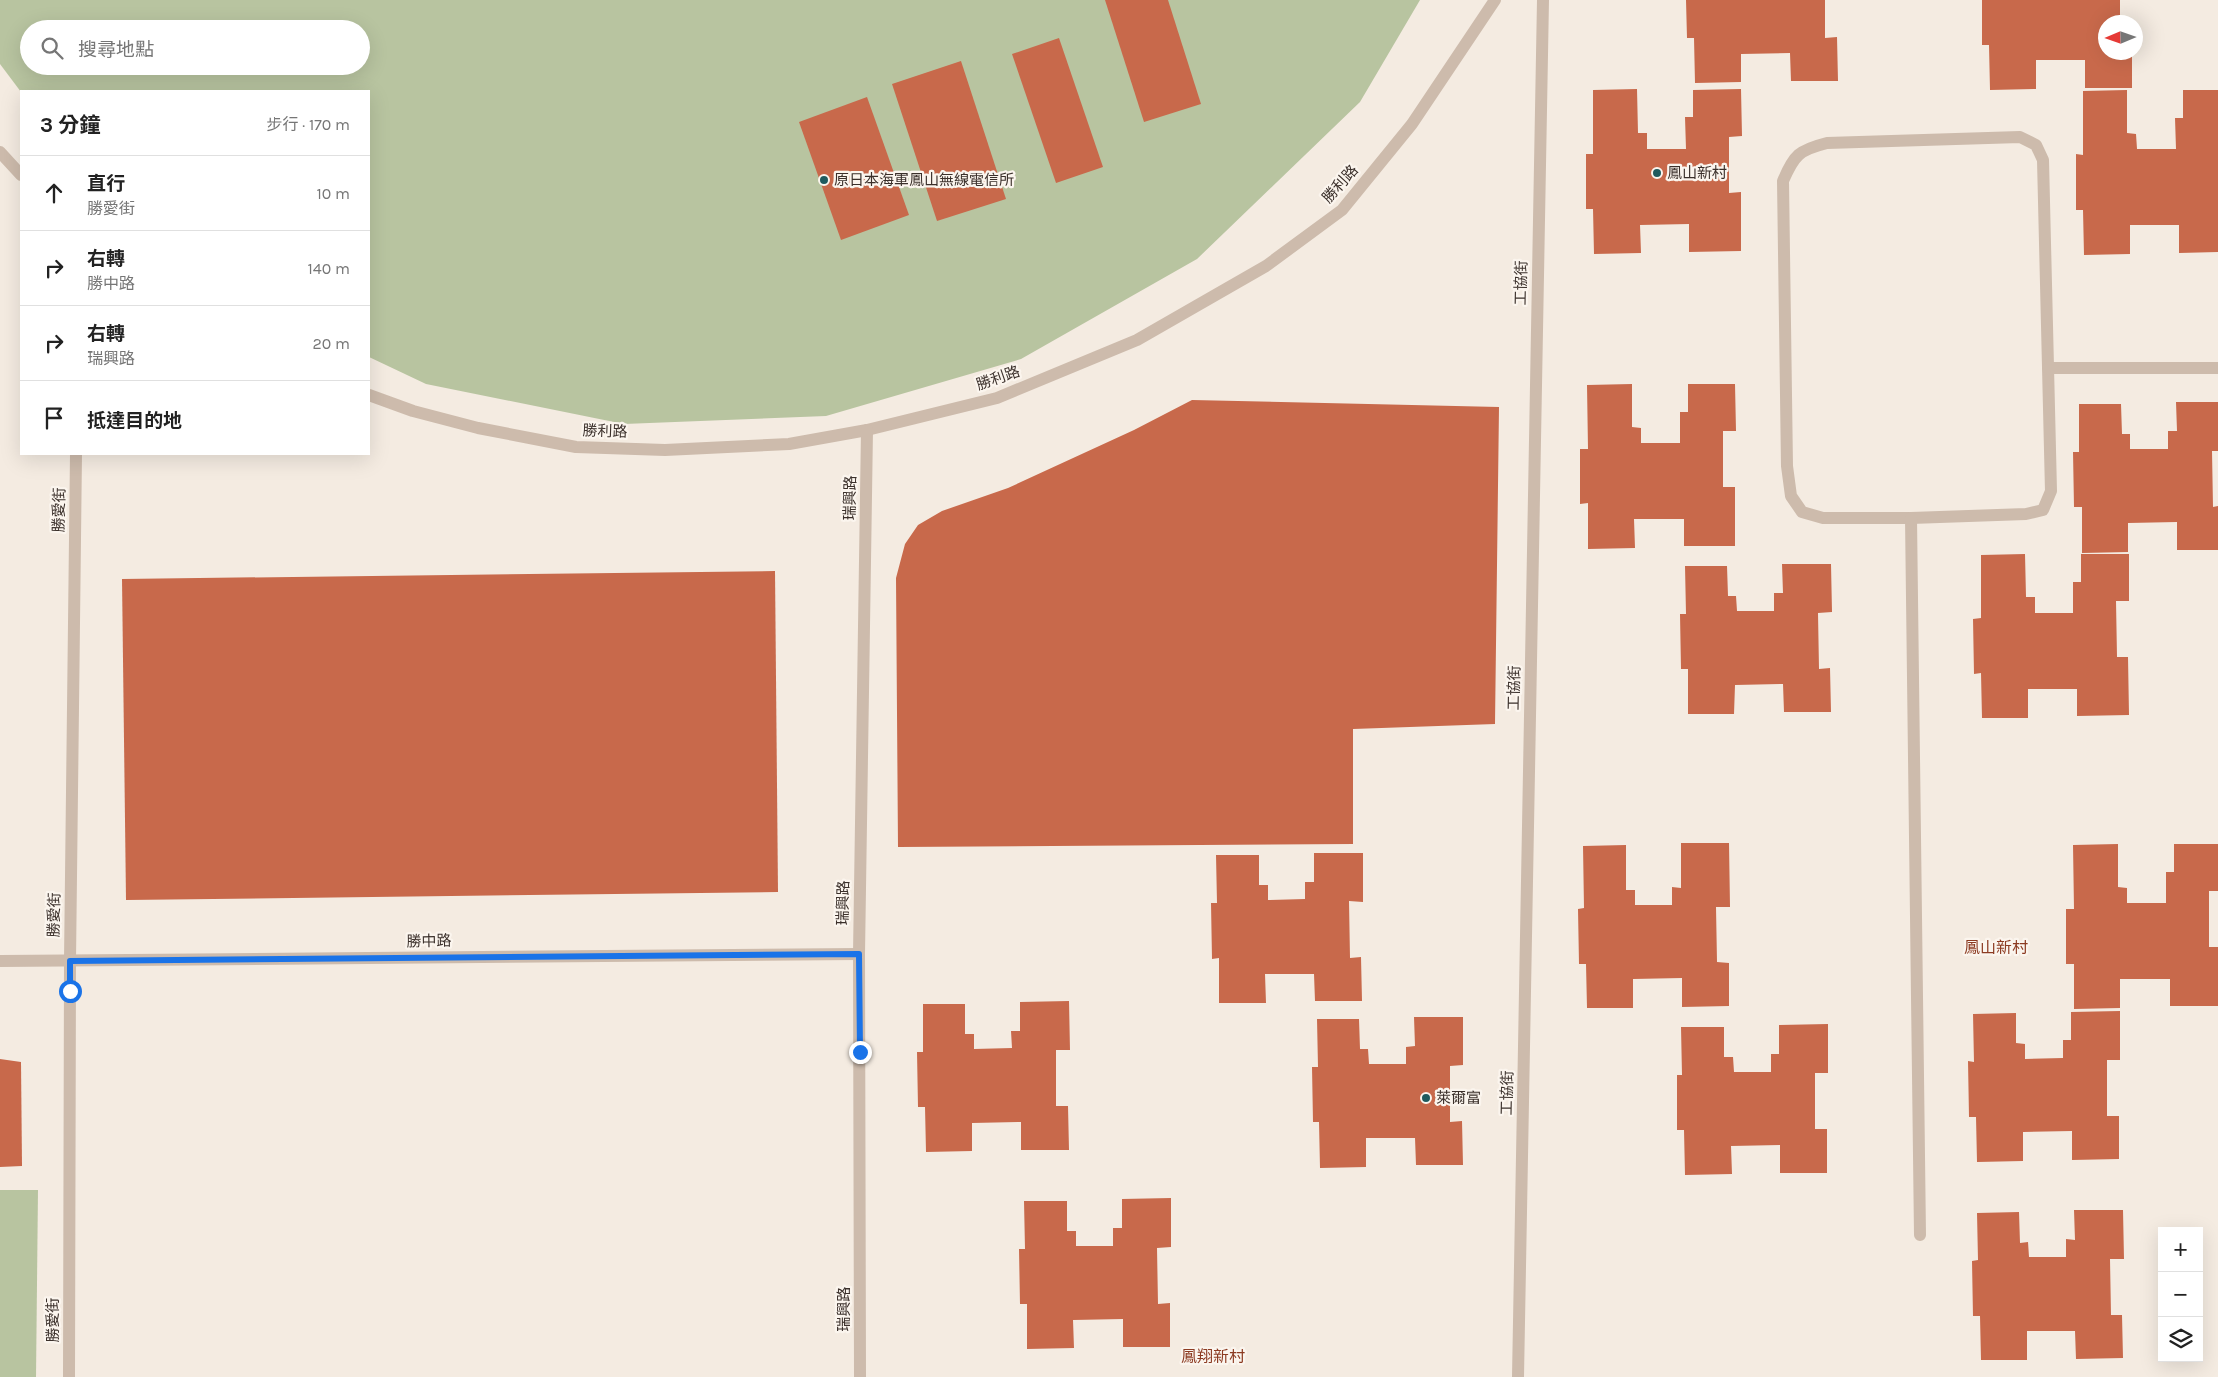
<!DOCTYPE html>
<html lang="zh-TW">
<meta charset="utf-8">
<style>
:root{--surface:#fff;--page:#f6f6f6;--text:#222;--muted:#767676;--line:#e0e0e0}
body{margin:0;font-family:Karla,"Noto Sans TC",sans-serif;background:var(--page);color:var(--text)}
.controls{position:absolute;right:15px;bottom:15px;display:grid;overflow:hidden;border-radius:0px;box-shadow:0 5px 20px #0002}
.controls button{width:45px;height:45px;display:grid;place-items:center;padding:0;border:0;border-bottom:1px solid var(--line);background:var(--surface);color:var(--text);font:25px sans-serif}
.compass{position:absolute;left:2098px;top:15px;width:45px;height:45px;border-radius:50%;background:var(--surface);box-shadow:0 5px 20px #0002;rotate:268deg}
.stop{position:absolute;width:15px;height:15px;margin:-11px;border:4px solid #1a73e8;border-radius:50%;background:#fff}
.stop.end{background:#1a73e8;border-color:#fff;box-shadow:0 1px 5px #0008}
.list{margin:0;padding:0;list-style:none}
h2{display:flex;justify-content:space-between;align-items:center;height:65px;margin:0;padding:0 20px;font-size:21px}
h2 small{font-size:16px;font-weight:400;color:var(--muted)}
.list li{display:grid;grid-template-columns:32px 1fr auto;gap:15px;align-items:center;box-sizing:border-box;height:75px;padding:0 20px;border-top:1px solid var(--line)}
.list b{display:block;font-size:19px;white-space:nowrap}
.list p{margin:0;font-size:16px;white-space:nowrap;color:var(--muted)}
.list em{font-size:16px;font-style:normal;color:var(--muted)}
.icon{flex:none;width:28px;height:28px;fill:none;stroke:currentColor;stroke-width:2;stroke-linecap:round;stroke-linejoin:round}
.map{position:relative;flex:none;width:2218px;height:1377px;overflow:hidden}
.search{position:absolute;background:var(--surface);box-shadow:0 5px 20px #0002;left:20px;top:20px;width:350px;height:55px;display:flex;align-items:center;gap:12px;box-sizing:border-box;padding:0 18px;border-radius:28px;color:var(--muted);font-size:19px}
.panel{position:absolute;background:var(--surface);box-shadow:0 5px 20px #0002;left:20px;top:90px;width:350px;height:365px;border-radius:0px}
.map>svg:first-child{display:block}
</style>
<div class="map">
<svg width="2218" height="1377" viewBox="0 0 2218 1377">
<rect width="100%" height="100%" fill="#f4ebe1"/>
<g fill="#b8c4a0" fill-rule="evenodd">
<path d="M 0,0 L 1420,0 L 1360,102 L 1197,259 L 1021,359 L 826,416 L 624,424 L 426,384 L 369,357 L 369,91 L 21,92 L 0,64 ZM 29,29 L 361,29 L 361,66 L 29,66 Z"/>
<path d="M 0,1190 L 38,1190 L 36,1377 L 0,1377 Z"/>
</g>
<g fill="#c8694b">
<path d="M 1105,0 L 1168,0 L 1201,104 L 1144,122 Z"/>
<path d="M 1686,0 L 1825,0 L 1825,38 L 1837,37 L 1838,81 L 1791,81 L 1790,53 L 1741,54 L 1741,82 L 1695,83 L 1694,38 L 1687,38 Z"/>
<path d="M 1982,0 L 2120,0 L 2120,22 L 2106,22 L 2106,52 L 2132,52 L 2132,88 L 2085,88 L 2085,60 L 2036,60 L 2036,89 L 1990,90 L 1989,45 L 1982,45 Z"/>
<path d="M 1059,38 L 1103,167 L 1056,183 L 1012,54 Z"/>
<path d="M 961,61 L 1006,199 L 937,221 L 892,84 Z"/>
<path d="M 1637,89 L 1638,133 L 1647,133 L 1647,149 L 1686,149 L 1685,117 L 1693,117 L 1693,90 L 1741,89 L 1742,136 L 1729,137 L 1729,193 L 1741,192 L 1741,251 L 1689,252 L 1689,224 L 1640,225 L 1641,253 L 1594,254 L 1593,209 L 1586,209 L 1586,154 L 1593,154 L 1593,90 Z"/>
<path d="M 2127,90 L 2127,133 L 2136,134 L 2137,149 L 2176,149 L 2175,118 L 2183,118 L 2183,90 L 2218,90 L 2218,252 L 2179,253 L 2179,225 L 2130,225 L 2130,254 L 2084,255 L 2083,210 L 2076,210 L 2076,154 L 2083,155 L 2083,91 Z"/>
<path d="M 867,97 L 909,215 L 841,240 L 799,122 Z"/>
<path d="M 1632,384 L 1632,427 L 1641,428 L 1641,443 L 1680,443 L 1680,412 L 1688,412 L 1688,384 L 1735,384 L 1736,431 L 1723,431 L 1723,487 L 1735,487 L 1735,546 L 1684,546 L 1684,519 L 1634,519 L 1635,548 L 1588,549 L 1588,503 L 1580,504 L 1580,449 L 1588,449 L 1587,385 Z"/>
<path d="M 1192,400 L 1499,407 L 1495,724 L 1353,729 L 1353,844 L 898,847 L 896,578 L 905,544 L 918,525 L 942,511 L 1008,488 L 1134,430 Z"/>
<path d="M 2176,402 L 2218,402 L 2218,451 L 2212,451 L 2213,507 L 2218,506 L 2218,550 L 2177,550 L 2177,522 L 2128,523 L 2128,552 L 2082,553 L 2082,507 L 2074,507 L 2073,452 L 2079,452 L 2079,404 L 2121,404 L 2122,434 L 2130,434 L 2130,449 L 2168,449 L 2168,431 L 2177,431 Z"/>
<path d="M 2025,554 L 2026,597 L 2035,597 L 2035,613 L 2073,613 L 2073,582 L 2081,582 L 2081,554 L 2129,554 L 2129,601 L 2116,601 L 2117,657 L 2128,657 L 2129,715 L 2077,716 L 2077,689 L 2028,689 L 2028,718 L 1982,718 L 1981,673 L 1974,674 L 1973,619 L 1981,618 L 1981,555 Z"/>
<path d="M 1782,564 L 1831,564 L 1832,612 L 1818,613 L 1819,669 L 1830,668 L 1831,712 L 1784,712 L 1783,684 L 1735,685 L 1734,714 L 1688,714 L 1688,669 L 1681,669 L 1680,614 L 1686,614 L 1685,566 L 1727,566 L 1728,596 L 1736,596 L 1737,611 L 1774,611 L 1774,593 L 1783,593 Z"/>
<path d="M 775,571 L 778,892 L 126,900 L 122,579 Z"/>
<path d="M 1681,843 L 1729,843 L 1730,907 L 1716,907 L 1717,962 L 1729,963 L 1729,1006 L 1682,1007 L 1682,978 L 1633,979 L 1633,1008 L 1587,1008 L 1586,964 L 1579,964 L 1578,909 L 1584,908 L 1583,846 L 1626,845 L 1626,890 L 1635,890 L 1635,905 L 1672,905 L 1672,887 L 1681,888 Z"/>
<path d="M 2118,844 L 2118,887 L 2127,888 L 2127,903 L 2166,903 L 2166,872 L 2174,872 L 2174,844 L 2218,844 L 2218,891 L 2209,891 L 2209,947 L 2218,947 L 2218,1006 L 2170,1006 L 2170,979 L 2120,979 L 2120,1008 L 2074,1009 L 2074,964 L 2066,964 L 2066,909 L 2074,909 L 2073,845 Z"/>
<path d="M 1314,853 L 1363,853 L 1363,902 L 1349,901 L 1350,958 L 1361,957 L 1362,1001 L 1315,1001 L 1314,974 L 1265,974 L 1266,1003 L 1219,1003 L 1219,958 L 1212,959 L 1211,903 L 1217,903 L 1216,855 L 1259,855 L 1259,885 L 1268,885 L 1268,900 L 1305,899 L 1305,882 L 1314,882 Z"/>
<path d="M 1069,1001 L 1070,1050 L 1056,1050 L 1056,1106 L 1068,1106 L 1069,1150 L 1021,1150 L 1021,1122 L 972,1123 L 972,1151 L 926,1152 L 925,1107 L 918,1107 L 917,1052 L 923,1052 L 923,1004 L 965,1004 L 965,1034 L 974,1034 L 974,1049 L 1012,1048 L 1011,1031 L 1020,1031 L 1020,1002 Z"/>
<path d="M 2120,1011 L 2120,1060 L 2107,1060 L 2107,1116 L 2119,1116 L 2119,1159 L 2072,1160 L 2072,1131 L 2023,1132 L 2023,1161 L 1977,1162 L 1976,1117 L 1969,1117 L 1968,1061 L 1974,1062 L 1973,1014 L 2016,1013 L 2016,1043 L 2025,1044 L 2025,1059 L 2063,1058 L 2063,1040 L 2071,1040 L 2071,1012 Z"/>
<path d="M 1414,1017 L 1463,1017 L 1463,1065 L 1450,1066 L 1450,1122 L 1462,1121 L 1463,1165 L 1416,1165 L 1415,1138 L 1366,1138 L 1366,1167 L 1320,1168 L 1319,1122 L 1313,1122 L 1312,1067 L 1318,1067 L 1317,1019 L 1359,1019 L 1360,1049 L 1368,1049 L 1369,1064 L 1406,1064 L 1406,1047 L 1415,1046 Z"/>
<path d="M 1828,1024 L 1828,1073 L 1815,1073 L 1815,1129 L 1827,1129 L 1827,1173 L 1780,1173 L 1780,1145 L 1731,1146 L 1732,1174 L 1685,1175 L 1684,1130 L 1677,1130 L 1677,1075 L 1682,1075 L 1681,1027 L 1724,1027 L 1724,1057 L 1733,1057 L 1734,1072 L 1771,1072 L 1771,1054 L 1779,1054 L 1779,1025 Z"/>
<path d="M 0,1059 L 21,1062 L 22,1166 L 0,1167 Z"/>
<path d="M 1171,1198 L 1171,1247 L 1157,1248 L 1158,1304 L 1170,1303 L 1170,1347 L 1123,1347 L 1123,1319 L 1073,1320 L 1074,1348 L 1027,1349 L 1027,1304 L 1020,1304 L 1019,1249 L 1025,1249 L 1024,1201 L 1067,1201 L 1067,1231 L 1076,1231 L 1076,1246 L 1113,1246 L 1113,1228 L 1122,1228 L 1122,1199 Z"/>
<path d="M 2074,1210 L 2123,1210 L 2124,1259 L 2110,1259 L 2111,1315 L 2122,1315 L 2123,1358 L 2076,1359 L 2075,1331 L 2027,1331 L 2027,1360 L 1981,1360 L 1980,1316 L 1973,1316 L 1972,1261 L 1978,1260 L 1977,1213 L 2019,1212 L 2020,1243 L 2028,1242 L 2029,1257 L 2066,1257 L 2066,1239 L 2075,1240 Z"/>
</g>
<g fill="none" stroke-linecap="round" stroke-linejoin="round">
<g stroke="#cdbbac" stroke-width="12">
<path d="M 2020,137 L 2036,145 L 2043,160 L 2051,491 L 2043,510 L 2026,514 L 1911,518 L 1823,518 L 1802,512 L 1791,496 L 1787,466 L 1783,181 C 1794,155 1799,150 1827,143 Z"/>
<path d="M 0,152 L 21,175"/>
<path d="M 2048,368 L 2218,368"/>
<path d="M 369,395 L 413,411 L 478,428 L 576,447 L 665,450 L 789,444 L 867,430 L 997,398 L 1137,340 L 1266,266 L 1342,210 L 1412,124 L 1495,0"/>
<path d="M 1911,518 L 1920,1235"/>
<path d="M 0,961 L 859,954"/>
<path d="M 69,1377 L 70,961 L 76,454"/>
<path d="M 860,1377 L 859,954 L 867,430"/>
<path d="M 1518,1377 L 1543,0"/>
</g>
</g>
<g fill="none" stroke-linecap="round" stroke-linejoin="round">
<path stroke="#1a73e8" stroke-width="6" d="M 70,991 L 70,961 L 859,954 L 860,1052"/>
</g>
<g fill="#1f5a5e" stroke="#fbf5ee" stroke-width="2">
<circle cx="1657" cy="173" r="5"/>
<circle cx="824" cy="180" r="5"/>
<circle cx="1426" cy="1098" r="5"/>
</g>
<g text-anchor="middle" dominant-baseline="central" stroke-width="4.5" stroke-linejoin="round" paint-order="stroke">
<g font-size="15" fill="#3b302b" stroke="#fbf5ee" text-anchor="start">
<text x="1667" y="173">鳳山新村</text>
<text x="834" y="180">原日本海軍鳳山無線電信所</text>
<text x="1436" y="1098">萊爾富</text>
</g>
<g font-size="15" fill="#3b302b" stroke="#fbf5ee">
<text transform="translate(1340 184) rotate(-48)">勝利路</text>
<text transform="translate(1521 283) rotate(-89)">工協街</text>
<text transform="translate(998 378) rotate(-19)">勝利路</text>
<text transform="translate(605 431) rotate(2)">勝利路</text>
<text transform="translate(850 498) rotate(-89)">瑞興路</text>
<text transform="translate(59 510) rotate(-89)">勝愛街</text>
<text transform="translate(1514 688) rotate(-89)">工協街</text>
<text transform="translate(843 903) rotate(-89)">瑞興路</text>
<text transform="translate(54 915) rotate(-89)">勝愛街</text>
<text transform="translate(429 941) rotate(-1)">勝中路</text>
<text transform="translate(1507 1093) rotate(-89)">工協街</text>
<text transform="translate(844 1309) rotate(-90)">瑞興路</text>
<text transform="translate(53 1320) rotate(-90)">勝愛街</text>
</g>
<g font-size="16" fill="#8c3b22" stroke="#fbf5ee">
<text x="1996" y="947">鳳山新村</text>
<text x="1213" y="1356">鳳翔新村</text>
</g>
</g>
</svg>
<div class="controls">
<button>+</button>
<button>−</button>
<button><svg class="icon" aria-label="layers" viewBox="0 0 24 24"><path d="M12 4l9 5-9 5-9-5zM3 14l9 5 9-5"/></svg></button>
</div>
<svg class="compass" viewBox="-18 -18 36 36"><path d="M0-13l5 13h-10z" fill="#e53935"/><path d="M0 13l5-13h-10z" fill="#767676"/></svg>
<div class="stop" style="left:70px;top:991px"></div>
<div class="stop end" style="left:860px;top:1052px"></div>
<div class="search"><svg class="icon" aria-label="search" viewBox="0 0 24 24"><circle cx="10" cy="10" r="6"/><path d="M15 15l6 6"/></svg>搜尋地點</div>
<section class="panel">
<h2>3 分鐘<small>步行 · 170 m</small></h2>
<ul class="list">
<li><svg class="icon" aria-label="ahead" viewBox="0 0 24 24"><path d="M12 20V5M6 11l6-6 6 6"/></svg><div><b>直行</b><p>勝愛街</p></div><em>10 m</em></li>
<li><svg class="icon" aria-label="right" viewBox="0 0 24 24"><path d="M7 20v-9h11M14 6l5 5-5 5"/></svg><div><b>右轉</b><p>勝中路</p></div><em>140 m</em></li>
<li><svg class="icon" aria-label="right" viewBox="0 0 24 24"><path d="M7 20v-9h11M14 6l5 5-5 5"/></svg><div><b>右轉</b><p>瑞興路</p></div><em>20 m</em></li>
<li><svg class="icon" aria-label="arrive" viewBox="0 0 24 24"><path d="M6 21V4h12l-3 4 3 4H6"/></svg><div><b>抵達目的地</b></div></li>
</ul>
</section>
</div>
